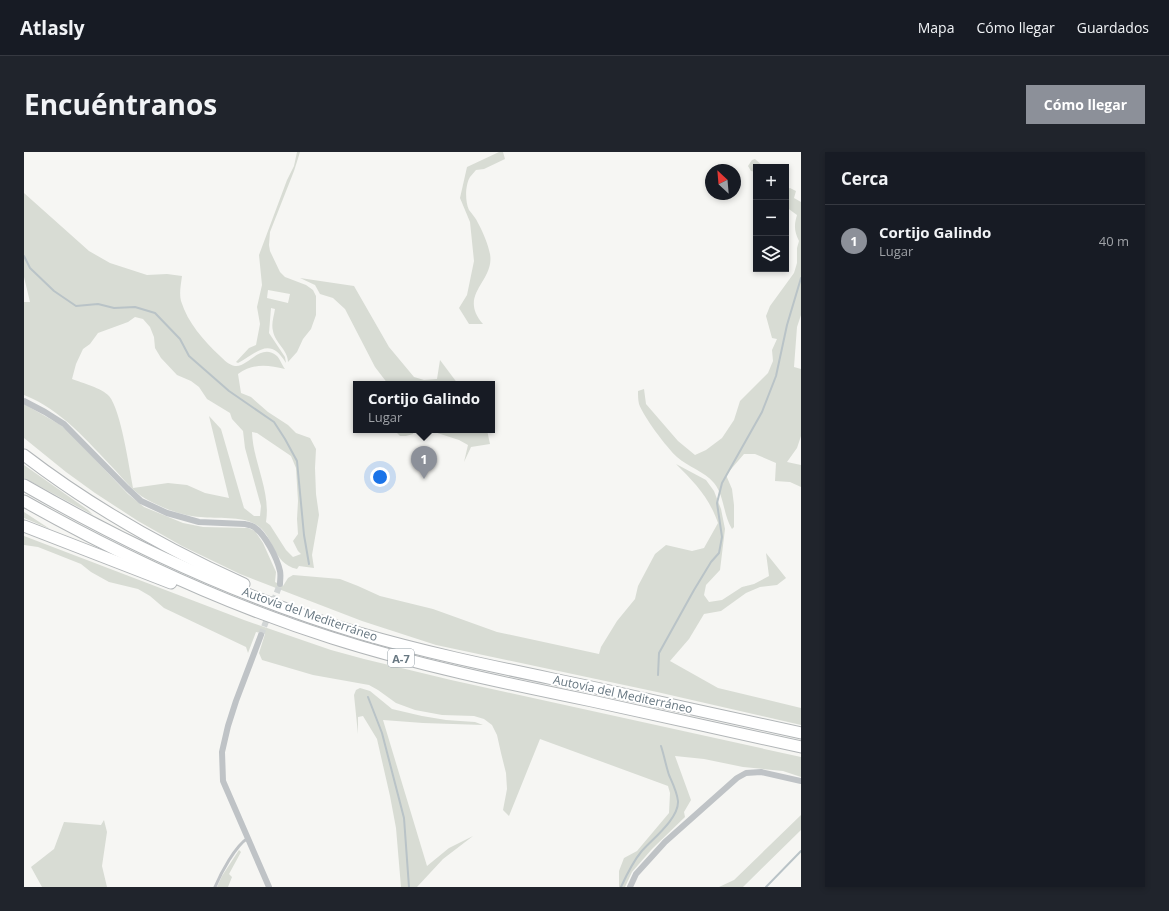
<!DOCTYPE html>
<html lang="es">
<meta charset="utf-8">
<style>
:root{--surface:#171b24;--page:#20242c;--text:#f1f3f6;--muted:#9ea1a6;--line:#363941;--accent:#8c9099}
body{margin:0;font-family:"Open Sans",sans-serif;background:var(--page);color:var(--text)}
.controls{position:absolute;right:12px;top:12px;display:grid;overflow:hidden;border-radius:0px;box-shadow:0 2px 6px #0003}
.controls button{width:36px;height:36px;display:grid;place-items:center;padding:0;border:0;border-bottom:1px solid var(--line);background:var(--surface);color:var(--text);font:20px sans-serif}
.compass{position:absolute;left:681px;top:12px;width:36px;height:36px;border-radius:50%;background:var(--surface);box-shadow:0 2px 6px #0003;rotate:334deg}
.you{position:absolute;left:356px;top:325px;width:14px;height:14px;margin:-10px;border:3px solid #fff;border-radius:50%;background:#1a73e8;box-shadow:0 0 0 6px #1a73e833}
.badge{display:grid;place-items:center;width:26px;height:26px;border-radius:50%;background:var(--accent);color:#fff;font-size:13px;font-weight:700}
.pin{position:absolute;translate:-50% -33px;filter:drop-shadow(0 1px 2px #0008)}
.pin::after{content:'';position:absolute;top:21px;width:14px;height:12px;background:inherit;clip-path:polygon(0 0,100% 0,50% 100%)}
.popup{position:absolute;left:329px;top:229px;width:142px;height:52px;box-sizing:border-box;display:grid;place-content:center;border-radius:0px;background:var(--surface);filter:drop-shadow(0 1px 3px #0005);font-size:13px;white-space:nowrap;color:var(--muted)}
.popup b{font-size:15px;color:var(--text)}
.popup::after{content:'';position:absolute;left:50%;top:100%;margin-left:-8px;border:8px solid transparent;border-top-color:var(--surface)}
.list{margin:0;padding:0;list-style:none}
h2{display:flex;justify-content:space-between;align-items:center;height:52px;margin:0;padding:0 16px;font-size:17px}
h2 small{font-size:13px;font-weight:400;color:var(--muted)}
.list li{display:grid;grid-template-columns:26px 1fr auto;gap:12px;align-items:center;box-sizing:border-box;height:72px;padding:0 16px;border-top:1px solid var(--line)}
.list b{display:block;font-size:15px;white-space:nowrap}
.list p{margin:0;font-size:13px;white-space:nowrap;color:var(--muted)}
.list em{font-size:13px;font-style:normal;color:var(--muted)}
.icon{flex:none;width:22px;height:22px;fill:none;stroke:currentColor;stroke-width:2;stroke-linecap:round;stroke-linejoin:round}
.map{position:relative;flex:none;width:777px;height:735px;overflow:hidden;border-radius:0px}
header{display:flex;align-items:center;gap:24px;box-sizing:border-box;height:56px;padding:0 20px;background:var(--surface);border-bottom:1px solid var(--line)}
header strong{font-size:19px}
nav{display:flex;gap:22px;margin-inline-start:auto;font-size:14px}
.intro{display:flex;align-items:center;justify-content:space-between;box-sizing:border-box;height:96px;padding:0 24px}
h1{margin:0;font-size:28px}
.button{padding:10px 18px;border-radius:0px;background:var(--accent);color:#fff;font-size:14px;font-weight:700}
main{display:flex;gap:24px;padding:0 24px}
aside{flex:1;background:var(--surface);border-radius:0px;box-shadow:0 2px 6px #0003}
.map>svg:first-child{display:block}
</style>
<header>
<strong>Atlasly</strong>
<nav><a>Mapa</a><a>Cómo llegar</a><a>Guardados</a></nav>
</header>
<div class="intro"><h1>Encuéntranos</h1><a class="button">Cómo llegar</a></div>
<main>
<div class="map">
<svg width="777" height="735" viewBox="0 0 777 735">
<rect width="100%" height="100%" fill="#f6f6f3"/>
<g fill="#d8dcd4" fill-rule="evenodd">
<path d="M 273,0 L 276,0 L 270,19 L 246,80 L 245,93 L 246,99 L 256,120 L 261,125 L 282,133 L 289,138 L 292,144 L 292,163 L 287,177 L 279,187 L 273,200 L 264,210 C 264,198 251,191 249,179 C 247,172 250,164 251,157 L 247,156 L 245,181 L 261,205 L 262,211 C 246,184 234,200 214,211 L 212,210 L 225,196 L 232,193 L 236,172 L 233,155 L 238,133 L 235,103 L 263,28 L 270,14 ZM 244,138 L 266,142 L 264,151 L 243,146 Z"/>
<path d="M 475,0 L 479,0 L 481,7 L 460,17 L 452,18 C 450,20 448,23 446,25 C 441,33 441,50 445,58 C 448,62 452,66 454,71 C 459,80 464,92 466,102 C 471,130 433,142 459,172 L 445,172 L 435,156 L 443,143 L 450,109 L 446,70 L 436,46 L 443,15 Z"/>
<path d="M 731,7 L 740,15 L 732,15 L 732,20 L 727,19 L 724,14 L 728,8 Z"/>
<path d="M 766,36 L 772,39 L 770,46 L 777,50 L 777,163 L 773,175 L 770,215 L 777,217 L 777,284 L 773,296 L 763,310 L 777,313 L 777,335 L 766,330 L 751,329 L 752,311 L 731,302 L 720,302 L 702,323 L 708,337 L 710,353 L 710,375 L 708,377 C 699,363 701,345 690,331 C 680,319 664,315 653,305 C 643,296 619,264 615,252 C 614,248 614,243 614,239 L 620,237 L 622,252 L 654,289 L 671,303 L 682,298 L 698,286 L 710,268 L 716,249 L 744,221 L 749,209 L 748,198 L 753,187 L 748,186 L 742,164 L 746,154 L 770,121 L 773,111 L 773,96 L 775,89 C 770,79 770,73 773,63 L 762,55 L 762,37 Z"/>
<path d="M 0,41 L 65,99 L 86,111 L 123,123 L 143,122 L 158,124 C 157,132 155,141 157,149 C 164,171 179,188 196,204 C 200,208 205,213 211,214 C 224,216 236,190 253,204 C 256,207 258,213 261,217 C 244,213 229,211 214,222 L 217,241 L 227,245 L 244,260 L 264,273 L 272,281 L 286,286 L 292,297 L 291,316 L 292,342 L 295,363 L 288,403 L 290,416 L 275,414 L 273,417 C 247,411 251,383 231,372 C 218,364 192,367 177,365 C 158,364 138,356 122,347 C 110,340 100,328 91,318 C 63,289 38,258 0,243 L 0,150 L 6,150 L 0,125 ZM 111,165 L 119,167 L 126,175 L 130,185 L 131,196 L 137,206 L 153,223 L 167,229 L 175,235 L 183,247 L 206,261 L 208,267 L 219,279 L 221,296 L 237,354 L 236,364 L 230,364 L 220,356 L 197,277 L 185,264 L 205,346 L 181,341 L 163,333 L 144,331 L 109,336 C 105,316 97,258 85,244 C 78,236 58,231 48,227 L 52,212 L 59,197 L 66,192 L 74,181 L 104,170 ZM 228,280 L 233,281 L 267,304 L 272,316 L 274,349 L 273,367 L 274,382 L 269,389 L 274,399 L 277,402 L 269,405 L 262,398 L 246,373 L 242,370 C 247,339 229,310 228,280 Z"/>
<path d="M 276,126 L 330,134 L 365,195 L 390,225 L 400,228 L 413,227 L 416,208 L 434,232 L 364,232 L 351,215 L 321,157 L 309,146 L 296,142 L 291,133 Z"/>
<path d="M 0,252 L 35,272 L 44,279 L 104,342 L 120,355 L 159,371 L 179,375 L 224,376 L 231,379 L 239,391 L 252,420 L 251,430 L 259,434 L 264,426 L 269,423 L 316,427 L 334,434 L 356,444 L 409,457 L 473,480 L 575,502 L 577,495 L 593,469 L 611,447 L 614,434 L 631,402 L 642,393 L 668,399 L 680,396 L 694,371 C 685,345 670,330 652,312 L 682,328 L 690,339 L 697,357 L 701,377 L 696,418 L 682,433 L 680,443 L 685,450 L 698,448 L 718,435 L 730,432 L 745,424 L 742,401 L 762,426 L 753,433 L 736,435 L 722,441 L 697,459 L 680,462 L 665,487 L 646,509 L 694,536 L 777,556 L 777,573 L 633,540 L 412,493 L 338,469 L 216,422 L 158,394 L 114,369 L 71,341 L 42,320 L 0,286 Z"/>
<path d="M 370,278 L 390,278 L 389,282 L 382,284 L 376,284 Z"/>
<path d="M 404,278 L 463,278 L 466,292 L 447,295 L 440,310 L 444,293 L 435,288 Z"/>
<path d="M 0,313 L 64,358 L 69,363 L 0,326 Z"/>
<path d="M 0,360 L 26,377 L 0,366 Z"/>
<path d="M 0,384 L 220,468 L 307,498 L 340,507 L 427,528 L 777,605 L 777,625 L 759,619 L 719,615 L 680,607 L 651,604 L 667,648 L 660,660 L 661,665 L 628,697 L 608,720 L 601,735 L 595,735 L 595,719 L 600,706 L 613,699 L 645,661 L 646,641 L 644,634 L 516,587 L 485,664 L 479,658 L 483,637 L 482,621 L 477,601 L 473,583 L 468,573 L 460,567 L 450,564 L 418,563 L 391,558 L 372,551 L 354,538 L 345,533 L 289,523 L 238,508 L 235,501 L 241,482 L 232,480 L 224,501 L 222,495 L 140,456 L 126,444 L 114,437 L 85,430 L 67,420 L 57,412 L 14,395 L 0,393 Z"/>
<path d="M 336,536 L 346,539 L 368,557 L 398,564 L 422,568 L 451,570 L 459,573 L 399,571 L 359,568 L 403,714 L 425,696 L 449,684 L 419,707 L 393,735 L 377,735 L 372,676 L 366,644 L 353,587 L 339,564 L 334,565 L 334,582 L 330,543 L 332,538 Z"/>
<path d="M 777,663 L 777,678 L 719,735 L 695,735 L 710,728 Z"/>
<path d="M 80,668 L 83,680 L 78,714 L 83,735 L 18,735 L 7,715 L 30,697 L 40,670 L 77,673 Z"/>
<path d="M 215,698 L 217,700 L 205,722 L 208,725 L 204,735 L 193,735 L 198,724 Z"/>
</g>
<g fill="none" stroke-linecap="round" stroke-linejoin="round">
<g stroke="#b9c3c7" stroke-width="2">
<path d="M 0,104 L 6,116 L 30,139 L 52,154 L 74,152 L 90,156 L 111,155 L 131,161 L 156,187 L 165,204 L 205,239 L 250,270 L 261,287 L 273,309 L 280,383 L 285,412"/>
<path d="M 634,523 L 635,501 L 670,438 L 687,410 L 695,401 L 698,385 L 693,351 L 698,331 L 738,260 L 752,224 L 763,173 L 777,126"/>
<path d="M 344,545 L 358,581 L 380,666 L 385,735"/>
<path d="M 597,735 C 603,722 608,711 617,700 C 627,688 655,667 654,649 C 653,640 649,632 645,623 C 642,614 640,603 637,594"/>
<path d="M 742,735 L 777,699"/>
</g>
<path stroke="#d2d6d6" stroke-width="6" stroke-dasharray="6 3" stroke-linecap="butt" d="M 237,483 L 256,432"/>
<g stroke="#b2b6b8" stroke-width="13">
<g id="highway">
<path d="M 0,303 C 69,356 140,396 220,432"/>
<path d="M 0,333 C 106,394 218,446 335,481 C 413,504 492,519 572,536 C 640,551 709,566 777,581"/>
<path d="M 0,349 C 98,404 200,452 308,486 C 393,513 480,531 568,549 C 638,564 707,580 777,595"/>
<path d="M 0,374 L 147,431"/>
</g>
</g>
<path stroke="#bfc3c6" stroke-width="3" d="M 191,735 C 197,721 211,694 224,686"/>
<g stroke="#bfc3c6" stroke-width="6">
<path d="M 0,249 L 21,260 L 40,272 L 103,336 L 117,349 L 143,361 L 175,370 L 221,372 C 224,373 227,373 230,375 C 241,382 253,406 256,419 C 257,423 256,428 256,432"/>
<path d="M 237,483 L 212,549 L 204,574 L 198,600 L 199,629 L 245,735"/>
<path d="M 606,735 L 612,722 L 641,690 L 713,626 L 722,621 L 737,620 L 777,629"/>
</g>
<use href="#highway" stroke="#fff" stroke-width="11"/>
</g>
<g text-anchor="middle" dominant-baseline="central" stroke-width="4" stroke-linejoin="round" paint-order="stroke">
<rect fill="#fff" stroke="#95a0a7" stroke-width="1" x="364" y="497" width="26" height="18" rx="3"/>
<g font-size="11" font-weight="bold" fill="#677781">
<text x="377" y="506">A-7</text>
</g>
<g font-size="12" fill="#677781" stroke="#fff">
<text transform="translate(286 462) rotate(19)">Autovía del Mediterráneo</text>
<text transform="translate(599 542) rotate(12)">Autovía del Mediterráneo</text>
</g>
</g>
</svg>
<div class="controls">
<button>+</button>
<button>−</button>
<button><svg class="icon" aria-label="layers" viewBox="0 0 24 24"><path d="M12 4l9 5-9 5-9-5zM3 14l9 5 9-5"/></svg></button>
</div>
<svg class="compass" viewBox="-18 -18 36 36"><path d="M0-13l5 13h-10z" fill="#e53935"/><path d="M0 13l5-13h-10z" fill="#9ea1a6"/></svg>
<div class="you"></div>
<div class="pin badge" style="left:400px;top:327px">1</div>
<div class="popup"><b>Cortijo Galindo</b>Lugar</div>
</div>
<aside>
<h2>Cerca<small></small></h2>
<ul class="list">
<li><span class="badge">1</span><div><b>Cortijo Galindo</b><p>Lugar</p></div><em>40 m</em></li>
</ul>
</aside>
</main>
